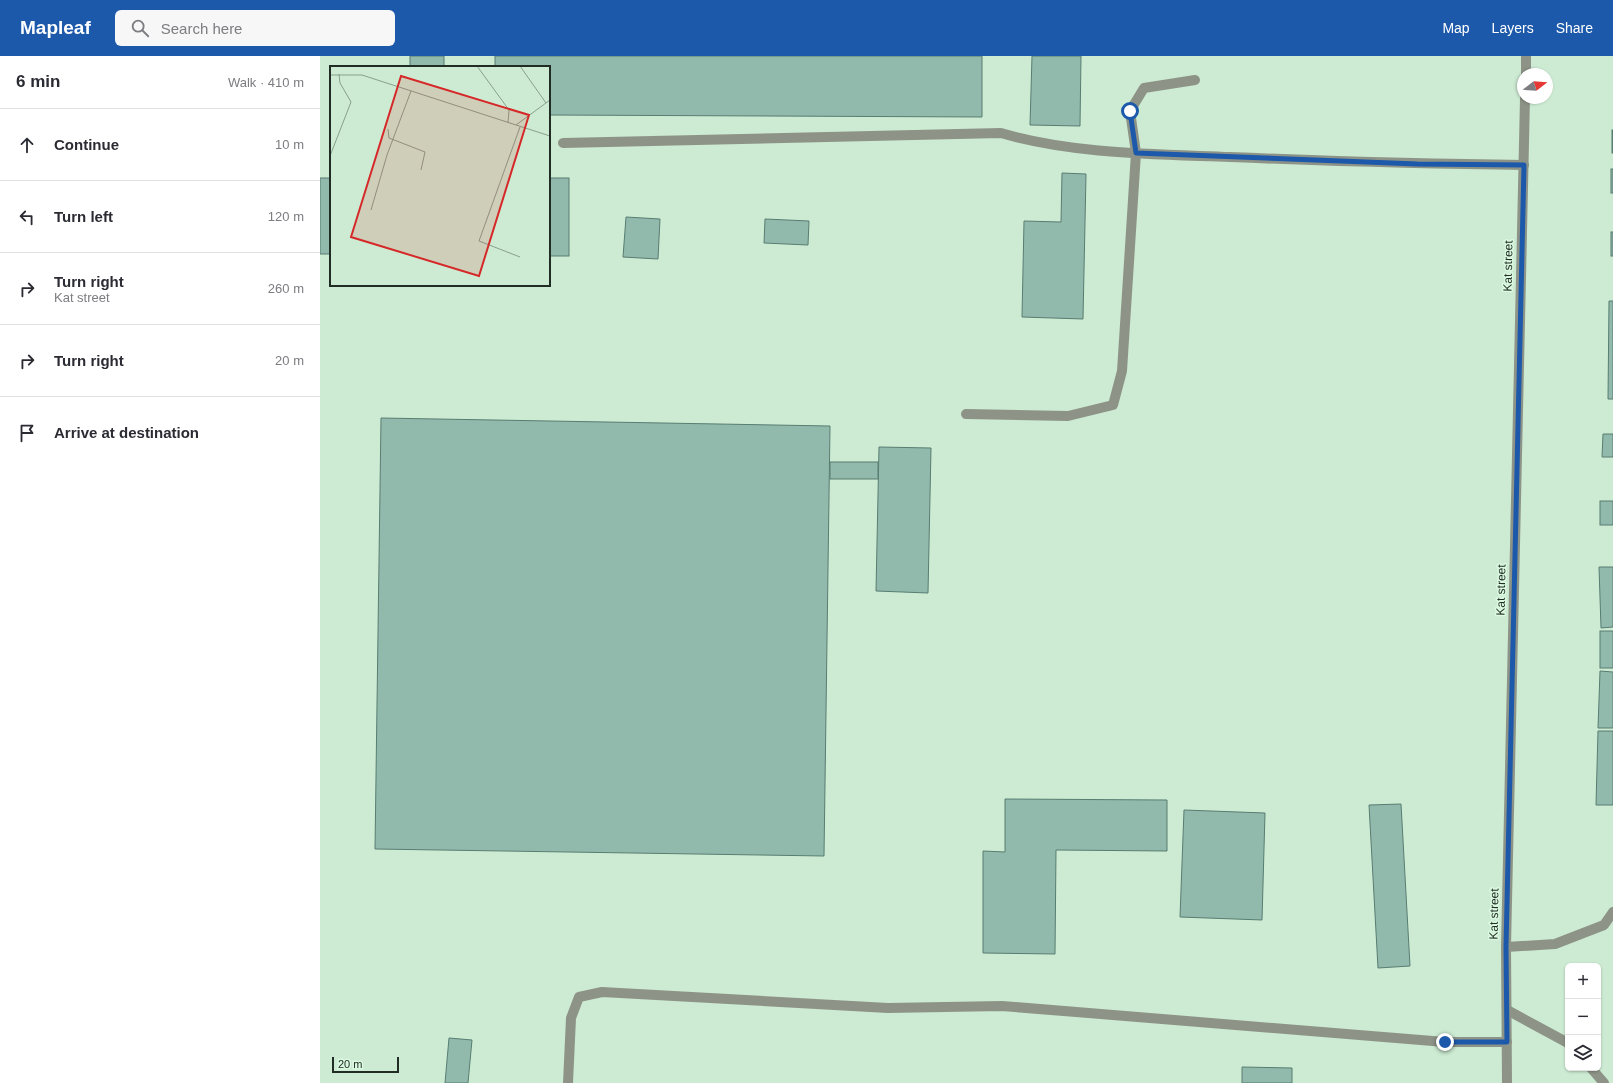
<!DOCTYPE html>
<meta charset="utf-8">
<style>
:root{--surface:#fff;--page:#f7f7f7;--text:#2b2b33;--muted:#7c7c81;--line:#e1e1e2;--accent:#1c59aa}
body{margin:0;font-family:Arial,sans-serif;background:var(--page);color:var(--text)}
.controls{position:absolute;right:12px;bottom:12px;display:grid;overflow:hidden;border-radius:6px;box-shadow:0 1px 3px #0004}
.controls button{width:36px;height:36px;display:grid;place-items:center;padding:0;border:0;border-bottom:1px solid var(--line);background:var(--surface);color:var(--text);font:20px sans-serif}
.compass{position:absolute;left:1197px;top:12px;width:36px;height:36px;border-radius:50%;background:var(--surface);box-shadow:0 1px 3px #0004;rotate:73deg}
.scale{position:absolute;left:12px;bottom:10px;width:67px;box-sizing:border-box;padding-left:4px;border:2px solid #212d24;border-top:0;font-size:11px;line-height:14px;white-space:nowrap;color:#212d24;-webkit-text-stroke:3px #daf9e0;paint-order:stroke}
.stop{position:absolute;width:12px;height:12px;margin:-9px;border:3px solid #1c59aa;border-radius:50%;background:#fff}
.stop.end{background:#1c59aa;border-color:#fff;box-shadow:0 1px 4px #0008}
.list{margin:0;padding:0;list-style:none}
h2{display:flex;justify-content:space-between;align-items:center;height:52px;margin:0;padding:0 16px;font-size:17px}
h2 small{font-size:13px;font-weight:400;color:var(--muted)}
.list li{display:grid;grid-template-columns:26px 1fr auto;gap:12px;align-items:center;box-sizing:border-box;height:72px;padding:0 16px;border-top:1px solid var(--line)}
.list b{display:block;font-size:15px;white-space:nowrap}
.list p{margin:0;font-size:13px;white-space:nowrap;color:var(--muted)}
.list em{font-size:13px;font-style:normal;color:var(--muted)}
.icon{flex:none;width:22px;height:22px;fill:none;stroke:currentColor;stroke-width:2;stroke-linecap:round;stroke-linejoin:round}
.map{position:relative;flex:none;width:1293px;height:1027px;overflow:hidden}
header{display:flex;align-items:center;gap:24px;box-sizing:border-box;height:56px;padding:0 20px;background:var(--accent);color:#fff}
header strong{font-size:19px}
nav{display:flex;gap:22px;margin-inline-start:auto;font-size:14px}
.search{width:280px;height:36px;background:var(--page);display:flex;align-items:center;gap:10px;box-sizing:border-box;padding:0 14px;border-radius:6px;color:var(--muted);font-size:15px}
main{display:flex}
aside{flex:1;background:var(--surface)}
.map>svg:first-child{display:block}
</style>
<header>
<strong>Mapleaf</strong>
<div class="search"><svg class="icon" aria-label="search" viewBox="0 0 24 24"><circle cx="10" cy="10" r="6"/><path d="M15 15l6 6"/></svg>Search here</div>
<nav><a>Map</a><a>Layers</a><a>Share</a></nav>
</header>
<main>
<aside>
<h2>6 min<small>Walk · 410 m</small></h2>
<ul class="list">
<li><svg class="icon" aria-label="ahead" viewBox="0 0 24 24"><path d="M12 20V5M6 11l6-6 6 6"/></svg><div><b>Continue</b></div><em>10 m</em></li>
<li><svg class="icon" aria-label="left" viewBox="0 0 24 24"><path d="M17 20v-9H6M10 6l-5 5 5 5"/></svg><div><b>Turn left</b></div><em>120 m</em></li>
<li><svg class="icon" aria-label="right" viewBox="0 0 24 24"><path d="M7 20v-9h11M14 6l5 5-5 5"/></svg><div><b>Turn right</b><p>Kat street</p></div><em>260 m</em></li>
<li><svg class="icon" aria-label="right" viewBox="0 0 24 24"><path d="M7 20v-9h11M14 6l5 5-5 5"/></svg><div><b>Turn right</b></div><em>20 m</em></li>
<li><svg class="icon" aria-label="arrive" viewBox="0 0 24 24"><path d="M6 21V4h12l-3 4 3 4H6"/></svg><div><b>Arrive at destination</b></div></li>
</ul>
</aside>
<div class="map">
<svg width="1293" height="1027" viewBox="0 0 1293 1027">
<rect width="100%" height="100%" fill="#cdebd3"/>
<g fill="#91b9ac" stroke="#587d71">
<rect x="90" y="0" width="34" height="11"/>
<path d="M 175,0 L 662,0 L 662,61 L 229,59 L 229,11 L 175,11 Z"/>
<path d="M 712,0 L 761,0 L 760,70 L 710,69 Z"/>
<rect x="1292" y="74" width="1" height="23"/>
<rect x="1291" y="113" width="2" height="24"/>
<path d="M 742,117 L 766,118 L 763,263 L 702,261 L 704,165 L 741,166 Z"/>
<rect x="0" y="122" width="11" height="76"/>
<rect x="229" y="122" width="20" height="78"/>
<path d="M 306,161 L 340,163 L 338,203 L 303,201 Z"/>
<path d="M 445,163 L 489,165 L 488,189 L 444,187 Z"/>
<rect x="1291" y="176" width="2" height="24"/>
<path d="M 1289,245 L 1293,245 L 1293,343 L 1288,343 Z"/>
<path d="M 61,362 L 510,370 L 504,800 L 55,793 Z"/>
<path d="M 1283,378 L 1293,378 L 1293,401 L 1282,401 Z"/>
<path d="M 559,391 L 611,392 L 608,537 L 556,535 Z"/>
<rect x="510" y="406" width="48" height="17"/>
<rect x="1280" y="445" width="13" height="24"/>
<path d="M 1279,511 L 1293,511 L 1293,571 L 1281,572 Z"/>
<rect x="1280" y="575" width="13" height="37"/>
<path d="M 1280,615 L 1293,616 L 1293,672 L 1278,672 Z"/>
<path d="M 1278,675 L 1293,675 L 1293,749 L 1276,749 Z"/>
<path d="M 685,743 L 847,744 L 847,795 L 736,794 L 735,898 L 663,897 L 663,795 L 685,796 Z"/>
<path d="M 1081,748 L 1090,910 L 1058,912 L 1049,749 Z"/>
<path d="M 864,754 L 945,757 L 942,864 L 860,861 Z"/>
<path d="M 129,982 L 152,984 L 148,1027 L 125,1027 Z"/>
<path d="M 922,1011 L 972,1012 L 972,1027 L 922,1027 Z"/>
</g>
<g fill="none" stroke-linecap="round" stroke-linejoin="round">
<g stroke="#8d9487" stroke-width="10">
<path d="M 243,87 L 681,77 C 752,98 835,98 910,101 C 1008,105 1105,108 1204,109"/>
<path d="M 646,358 L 748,360 L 793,349 L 802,315 L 816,97 L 810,55 L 824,32 L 875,24"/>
<path d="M 248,1027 L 251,962 L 259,941 L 282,936 L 568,952 L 682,950 L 1125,986 L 1187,986"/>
</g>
<g stroke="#8d9487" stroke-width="10">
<path d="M 1186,891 L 1235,888 L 1284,869 L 1293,856"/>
<path d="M 1187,954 L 1248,987"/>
<path d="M 1271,1012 L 1284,1027"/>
</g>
<g stroke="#8d9487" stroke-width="10">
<path d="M 1206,18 L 1206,0"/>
<path d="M 1187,1027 L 1186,891 L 1205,42"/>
</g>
</g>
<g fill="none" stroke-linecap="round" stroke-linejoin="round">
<path stroke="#1c59aa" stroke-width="5" d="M 810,55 L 816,97 L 1097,108 L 1204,109 L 1186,891 L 1187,986 L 1125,986"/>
</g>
<g text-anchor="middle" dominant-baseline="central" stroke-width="3" stroke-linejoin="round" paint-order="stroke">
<g font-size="12" fill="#212d24" stroke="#daf9e0">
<text transform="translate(1188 210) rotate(-89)">Kat street</text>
<text transform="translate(1181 534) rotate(-89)">Kat street</text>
<text transform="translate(1174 858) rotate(-89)">Kat street</text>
</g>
</g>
<g transform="translate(10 10)">
<rect width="220" height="220" fill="#cdebd3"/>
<path fill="none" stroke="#889f8d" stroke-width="1" d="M 147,0 L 179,44 L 178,57M 190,0 L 216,37M 0,9 L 32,9 L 220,70M 186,59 L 220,34M 190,61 L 149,175 L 190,191M 58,63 L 59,72 L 95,86 L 91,104M 0,90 L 21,36 L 10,17 L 9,8M 41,144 L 57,89 L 81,25"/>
<path fill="#d62828" fill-opacity="0.15" stroke="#d62828" stroke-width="2" d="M 71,10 L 199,49 L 149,210 L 21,171 Z"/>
<rect width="220" height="220" fill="none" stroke="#212d24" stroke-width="2"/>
</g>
</svg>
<div class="controls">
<button>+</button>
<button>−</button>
<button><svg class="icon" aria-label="layers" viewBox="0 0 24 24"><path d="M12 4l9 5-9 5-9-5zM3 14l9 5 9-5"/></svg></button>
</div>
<svg class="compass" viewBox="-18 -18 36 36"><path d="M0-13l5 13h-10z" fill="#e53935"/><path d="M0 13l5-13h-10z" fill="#7c7c81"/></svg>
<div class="scale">20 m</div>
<div class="stop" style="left:810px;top:55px"></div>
<div class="stop end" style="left:1125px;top:986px"></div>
</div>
</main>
